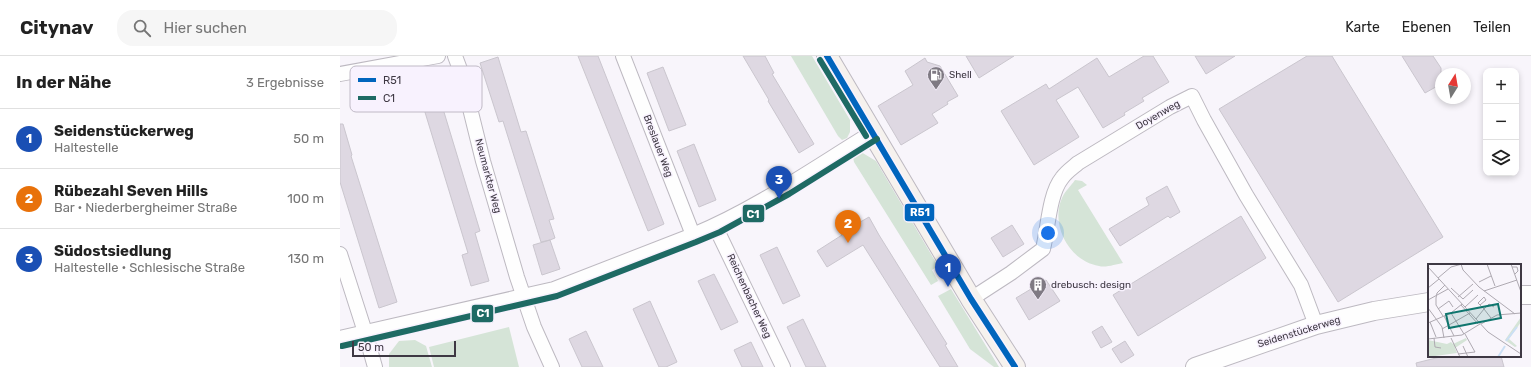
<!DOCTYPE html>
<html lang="de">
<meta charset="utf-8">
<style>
:root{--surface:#fff;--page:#f6f6f6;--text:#222;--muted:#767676;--line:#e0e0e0;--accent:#db2777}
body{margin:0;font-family:Rubik,sans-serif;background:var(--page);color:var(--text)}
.controls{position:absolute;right:12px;top:12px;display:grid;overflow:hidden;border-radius:8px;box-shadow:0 2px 6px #0003}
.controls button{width:36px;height:36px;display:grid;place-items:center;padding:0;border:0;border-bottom:1px solid var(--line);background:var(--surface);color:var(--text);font:20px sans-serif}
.compass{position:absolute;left:1095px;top:12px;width:36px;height:36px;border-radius:50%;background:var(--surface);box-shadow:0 2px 6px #0003;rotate:11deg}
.scale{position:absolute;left:12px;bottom:10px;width:104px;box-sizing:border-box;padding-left:4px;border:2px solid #3e3843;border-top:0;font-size:11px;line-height:14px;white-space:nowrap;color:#3e3843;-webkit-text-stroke:3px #f8f2fe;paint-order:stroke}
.you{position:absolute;left:708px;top:177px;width:14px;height:14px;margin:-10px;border:3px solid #fff;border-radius:50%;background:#1a73e8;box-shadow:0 0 0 6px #1a73e833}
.badge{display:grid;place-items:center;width:26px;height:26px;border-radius:50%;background:var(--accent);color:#fff;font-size:13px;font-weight:700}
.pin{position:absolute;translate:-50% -33px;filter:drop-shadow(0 1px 2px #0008)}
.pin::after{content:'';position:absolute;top:21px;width:14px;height:12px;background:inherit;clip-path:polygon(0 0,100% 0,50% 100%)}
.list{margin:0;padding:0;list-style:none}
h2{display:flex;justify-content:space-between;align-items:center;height:52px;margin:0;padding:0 16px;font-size:17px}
h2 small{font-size:13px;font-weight:400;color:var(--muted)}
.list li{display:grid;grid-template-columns:26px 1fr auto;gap:12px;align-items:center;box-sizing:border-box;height:60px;padding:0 16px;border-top:1px solid var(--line)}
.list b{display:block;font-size:15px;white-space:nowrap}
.list p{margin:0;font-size:13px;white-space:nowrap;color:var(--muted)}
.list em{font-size:13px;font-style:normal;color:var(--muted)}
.icon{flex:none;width:22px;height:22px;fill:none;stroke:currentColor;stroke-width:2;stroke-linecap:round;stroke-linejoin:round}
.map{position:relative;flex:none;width:1191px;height:311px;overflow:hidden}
header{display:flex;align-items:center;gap:24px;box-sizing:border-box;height:56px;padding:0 20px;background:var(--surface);border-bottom:1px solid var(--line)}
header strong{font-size:19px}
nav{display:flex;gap:22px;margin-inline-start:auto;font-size:14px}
.search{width:280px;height:36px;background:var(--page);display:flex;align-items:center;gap:10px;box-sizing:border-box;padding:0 14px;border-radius:16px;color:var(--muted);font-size:15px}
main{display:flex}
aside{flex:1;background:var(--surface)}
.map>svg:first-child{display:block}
</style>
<header>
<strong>Citynav</strong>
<div class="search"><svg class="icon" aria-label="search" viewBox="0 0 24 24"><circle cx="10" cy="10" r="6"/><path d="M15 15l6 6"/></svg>Hier suchen</div>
<nav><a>Karte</a><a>Ebenen</a><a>Teilen</a></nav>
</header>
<main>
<aside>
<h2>In der Nähe<small>3 Ergebnisse</small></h2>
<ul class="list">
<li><span class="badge" style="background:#1a4fb4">1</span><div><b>Seidenstückerweg</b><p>Haltestelle</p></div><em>50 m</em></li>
<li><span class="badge" style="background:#e8710a">2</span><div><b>Rübezahl Seven Hills</b><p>Bar · Niederbergheimer Straße</p></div><em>100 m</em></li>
<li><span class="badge" style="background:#1a4fb4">3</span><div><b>Südostsiedlung</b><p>Haltestelle · Schlesische Straße</p></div><em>130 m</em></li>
</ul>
</aside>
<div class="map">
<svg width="1191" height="311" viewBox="0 0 1191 311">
<rect width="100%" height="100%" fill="#f8f5fb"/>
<g fill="#d5e4d7">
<path d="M 451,0 L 472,0 L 510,64 L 510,76 L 507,82 L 502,84 L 498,80 Z"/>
<path d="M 515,96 L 521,96 L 536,105 L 598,210 L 592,214 L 598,225 L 591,229 L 514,106 L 513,101 Z"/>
<path d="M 735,124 L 742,125 L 747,129 L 738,134 L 783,207 C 776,208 766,212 759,210 C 729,205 710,169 722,142 C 725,135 731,130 735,124 Z"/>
<path d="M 611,233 L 659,311 L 654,311 L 630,293 L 598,240 Z"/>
<path d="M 169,271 L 179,311 L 94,311 L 89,291 Z"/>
<path d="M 75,284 L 86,290 L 92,311 L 49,311 L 49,298 L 59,285 Z"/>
</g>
<g fill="#ded8e2" stroke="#cac6ce">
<path d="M 238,0 L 258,0 L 324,168 L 308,175 Z"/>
<path d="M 403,0 L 425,0 L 434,17 L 432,18 L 474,88 L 459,97 L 428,45 L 429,44 Z"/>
<path d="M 626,0 L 674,0 L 639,22 Z"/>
<path d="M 804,0 L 813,0 L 829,26 L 802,42 L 804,45 L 784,57 L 785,59 L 763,72 L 738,31 L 716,44 L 739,81 L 694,109 L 661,55 L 706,28 L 709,33 L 757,2 L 769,21 Z"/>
<path d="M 855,0 L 895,0 L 866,18 Z"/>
<path d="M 967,0 L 992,0 L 1103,181 L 998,246 L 879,53 Z"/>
<path d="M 1062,0 L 1093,0 L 1101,12 L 1101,28 L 1085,37 Z"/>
<path d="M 158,1 L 181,76 L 186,75 L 214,163 L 209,164 L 215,182 L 210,184 L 220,213 L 202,219 L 193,189 L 210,184 L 201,186 L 163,65 L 159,66 L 140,7 Z"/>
<path d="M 585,2 L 587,6 L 600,10 L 618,40 L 607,46 L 608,48 L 592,58 L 598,67 L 561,89 L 538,50 L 573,29 L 565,15 Z"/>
<path d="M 323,11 L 346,69 L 329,75 L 307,17 Z"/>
<path d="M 108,15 L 112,28 L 97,33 L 140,175 L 135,177 L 149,225 L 131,230 L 122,199 L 128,197 L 77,30 L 93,25 L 92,21 Z"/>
<path d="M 0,68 L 3,68 L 12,99 L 11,100 L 57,246 L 39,252 L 0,126 Z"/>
<path d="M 354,88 L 376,144 L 359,151 L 337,95 Z"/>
<path d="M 827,130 L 840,156 L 830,162 L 828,160 L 780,190 L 769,173 L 809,149 L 806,142 Z"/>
<path d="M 901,160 L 926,202 L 798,280 L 773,239 Z"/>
<path d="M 529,161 L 539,179 L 607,288 L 605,289 L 618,311 L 600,311 L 523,189 L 487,211 L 477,195 L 502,179 L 501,177 Z"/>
<path d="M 672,169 L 684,188 L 663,201 L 651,182 Z"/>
<path d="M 437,191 L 460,240 L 443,248 L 420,199 Z"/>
<path d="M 374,218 L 398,266 L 381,274 L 358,225 Z"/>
<path d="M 706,224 L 720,245 L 689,264 L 676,242 Z"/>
<path d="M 310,245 L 337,306 L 326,311 L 319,311 L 293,253 Z"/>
<path d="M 463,263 L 486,311 L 466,311 L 447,271 Z"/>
<path d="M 762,270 L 772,286 L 761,292 L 752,276 Z"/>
<path d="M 246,275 L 263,311 L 242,311 L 229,283 Z"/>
<path d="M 785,285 L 794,299 L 781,307 L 772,293 Z"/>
<path d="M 411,286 L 423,311 L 402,311 L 394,294 Z"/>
<path d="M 1104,300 L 1161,300 L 1164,311 L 1077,311 L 1076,307 Z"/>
</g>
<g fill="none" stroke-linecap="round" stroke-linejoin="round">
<g stroke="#bdb9c1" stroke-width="16">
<g id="minor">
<path d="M 115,0 L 121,16 L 143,105 L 177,221 L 194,271 L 212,311"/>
<path d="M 283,0 L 353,179"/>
<path d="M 0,18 L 98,0"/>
<path d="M 375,170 L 443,311"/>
<path d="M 0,198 L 25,276 L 35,311"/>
<path d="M 631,243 L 671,217 L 703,193 C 708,173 709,138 722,122 C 726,116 732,112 738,107 L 830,51 L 852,40 L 864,64 L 906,139 L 961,229 L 976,269"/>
<path d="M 0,282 L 214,233 L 353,179 C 416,153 474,112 533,76"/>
</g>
</g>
<g stroke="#bdb9c1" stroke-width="20">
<g id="tertiary">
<path d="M 1180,239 L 1191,239"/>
<path d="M 855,311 L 976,269 L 1034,255 L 1089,246"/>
</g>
</g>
<g stroke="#bdb9c1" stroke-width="22">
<path id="secondary" d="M 487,0 L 631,243 L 675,311"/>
</g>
<use href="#minor" stroke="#fefefe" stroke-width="14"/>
<use href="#tertiary" stroke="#fefefe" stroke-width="18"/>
<use href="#secondary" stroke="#f6f2ee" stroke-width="20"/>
<g stroke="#f8f2fe" stroke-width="9">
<path id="bus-1" d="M 487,0 L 631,243 L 675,311"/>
</g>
<g stroke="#f8f2fe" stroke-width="9">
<g id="bus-2">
<path d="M 480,4 L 526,80"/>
<path d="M 2,290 L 217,240 L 356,186 L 380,176 L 449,138 L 537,83"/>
</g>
</g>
<use href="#bus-1" stroke="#0065bd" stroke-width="6"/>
<use href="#bus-2" stroke="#1e6a64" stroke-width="6"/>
</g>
<defs>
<g id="fuel-pin" transform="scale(0.9)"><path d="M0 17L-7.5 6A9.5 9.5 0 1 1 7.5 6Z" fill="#7f7a83" stroke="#f8f2fe"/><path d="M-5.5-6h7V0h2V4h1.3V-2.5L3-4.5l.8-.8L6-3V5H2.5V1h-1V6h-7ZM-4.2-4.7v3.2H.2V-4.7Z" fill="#fff"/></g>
<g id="building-pin" transform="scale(0.9)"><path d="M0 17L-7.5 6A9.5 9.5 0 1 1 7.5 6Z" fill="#7f7a83" stroke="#f8f2fe"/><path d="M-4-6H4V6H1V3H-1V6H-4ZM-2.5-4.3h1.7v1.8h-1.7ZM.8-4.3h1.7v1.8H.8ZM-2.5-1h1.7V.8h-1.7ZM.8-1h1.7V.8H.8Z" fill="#fff"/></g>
</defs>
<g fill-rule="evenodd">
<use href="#fuel-pin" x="596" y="19"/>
<use href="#building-pin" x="698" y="229"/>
</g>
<g text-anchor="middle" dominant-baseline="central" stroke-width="3" stroke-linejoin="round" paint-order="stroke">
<g font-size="10" fill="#3e3843" stroke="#f8f2fe" text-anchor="start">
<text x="609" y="19">Shell</text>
<text x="711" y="229">drebusch: design</text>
</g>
<g font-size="10" fill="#3e3843" stroke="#f8f2fe">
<text transform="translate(818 59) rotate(-30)">Doyenweg</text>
<text transform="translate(318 90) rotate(69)">Breslauer Weg</text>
<text transform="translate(148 120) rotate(75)">Neumarkter Weg</text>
<text transform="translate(409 240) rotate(65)">Reichenbacher Weg</text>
<text transform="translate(959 276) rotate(-17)">Seidenstückerweg</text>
</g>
</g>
<g transform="translate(1088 208)">
<rect width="93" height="93" fill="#f8f5fb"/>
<path d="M 93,53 L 93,58 L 81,75 L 89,82 L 87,83 L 77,76 ZM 38,74 L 39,76 L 27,84 L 29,89 L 0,93 L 0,76 L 19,80 L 23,78 L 25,80 Z" fill="#d5e4d7"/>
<path fill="none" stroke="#cbdff5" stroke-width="2" d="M 78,77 L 89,63M 70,93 L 77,82"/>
<path fill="none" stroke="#aea9b1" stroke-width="1" d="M 33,0 L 35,6 L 51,23 L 87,50M 59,0 L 67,22M 83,0 L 93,28M 0,3 L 60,68 L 93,90M 84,3 L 89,3 L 90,7 L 87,10M 10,14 L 23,3 L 34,0M 51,18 L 63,12M 0,24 L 11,15M 23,24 L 35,35 L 45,26M 56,27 L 89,16M 30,33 L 45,20M 0,36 L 20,25M 33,41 L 50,60M 52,41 L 58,36 L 56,33 L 50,39 L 56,45 L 61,40 L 66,43M 37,43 L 50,31M 0,44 L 14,63 L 16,74M 10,45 L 21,37 L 25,43M 23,49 L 36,70M 15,52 L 8,41 L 8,34 L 9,29 L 17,21M 16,52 L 26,72M 48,55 L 56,45 L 63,54M 2,58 L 8,73M 0,59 L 23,49 L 34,40M 53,60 L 69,51 L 93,49M 14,65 L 42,49M 6,74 L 7,83 L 13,84M 23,74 L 32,93M 0,75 L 34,71 L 52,60M 35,82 L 40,93M 30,90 L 47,88 L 37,70"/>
<path fill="#0f766e" fill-opacity="0.15" stroke="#0f766e" stroke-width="2" d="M 70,40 L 73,54 L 21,64 L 18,50 Z"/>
<rect width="93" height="93" fill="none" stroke="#3e3843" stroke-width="2"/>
</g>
<rect x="10" y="10" width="132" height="46" rx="6" fill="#f8f2fe" stroke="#c0bac6" stroke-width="1"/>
<rect x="18" y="22" width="18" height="4" fill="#0065bd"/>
<rect x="18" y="40" width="18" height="4" fill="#1e6a64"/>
<g font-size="11" fill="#3e3843">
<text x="43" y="28">R51</text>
<text x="43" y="46">C1</text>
</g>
<g stroke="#f8f2fe" stroke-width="1.5">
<rect x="564" y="147" width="31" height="19" rx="4" fill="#0065bd"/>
<rect x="402" y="148" width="23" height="19" rx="4" fill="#1e6a64"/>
<rect x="131" y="248" width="23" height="19" rx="4" fill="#1e6a64"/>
</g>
<g font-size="11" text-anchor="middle" font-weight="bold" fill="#fff">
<text x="580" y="160">R51</text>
<text x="413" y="162">C1</text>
<text x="143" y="261">C1</text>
</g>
</svg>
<div class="controls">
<button>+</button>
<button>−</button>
<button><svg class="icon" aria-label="layers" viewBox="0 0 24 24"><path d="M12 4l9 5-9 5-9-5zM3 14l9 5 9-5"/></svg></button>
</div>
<svg class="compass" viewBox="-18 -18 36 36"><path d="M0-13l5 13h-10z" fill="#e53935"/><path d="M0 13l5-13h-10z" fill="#767676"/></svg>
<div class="scale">50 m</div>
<div class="you"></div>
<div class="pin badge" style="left:608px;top:231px;background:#1a4fb4">1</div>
<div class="pin badge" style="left:508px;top:187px;background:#e8710a">2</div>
<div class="pin badge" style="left:439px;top:143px;background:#1a4fb4">3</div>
</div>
</main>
